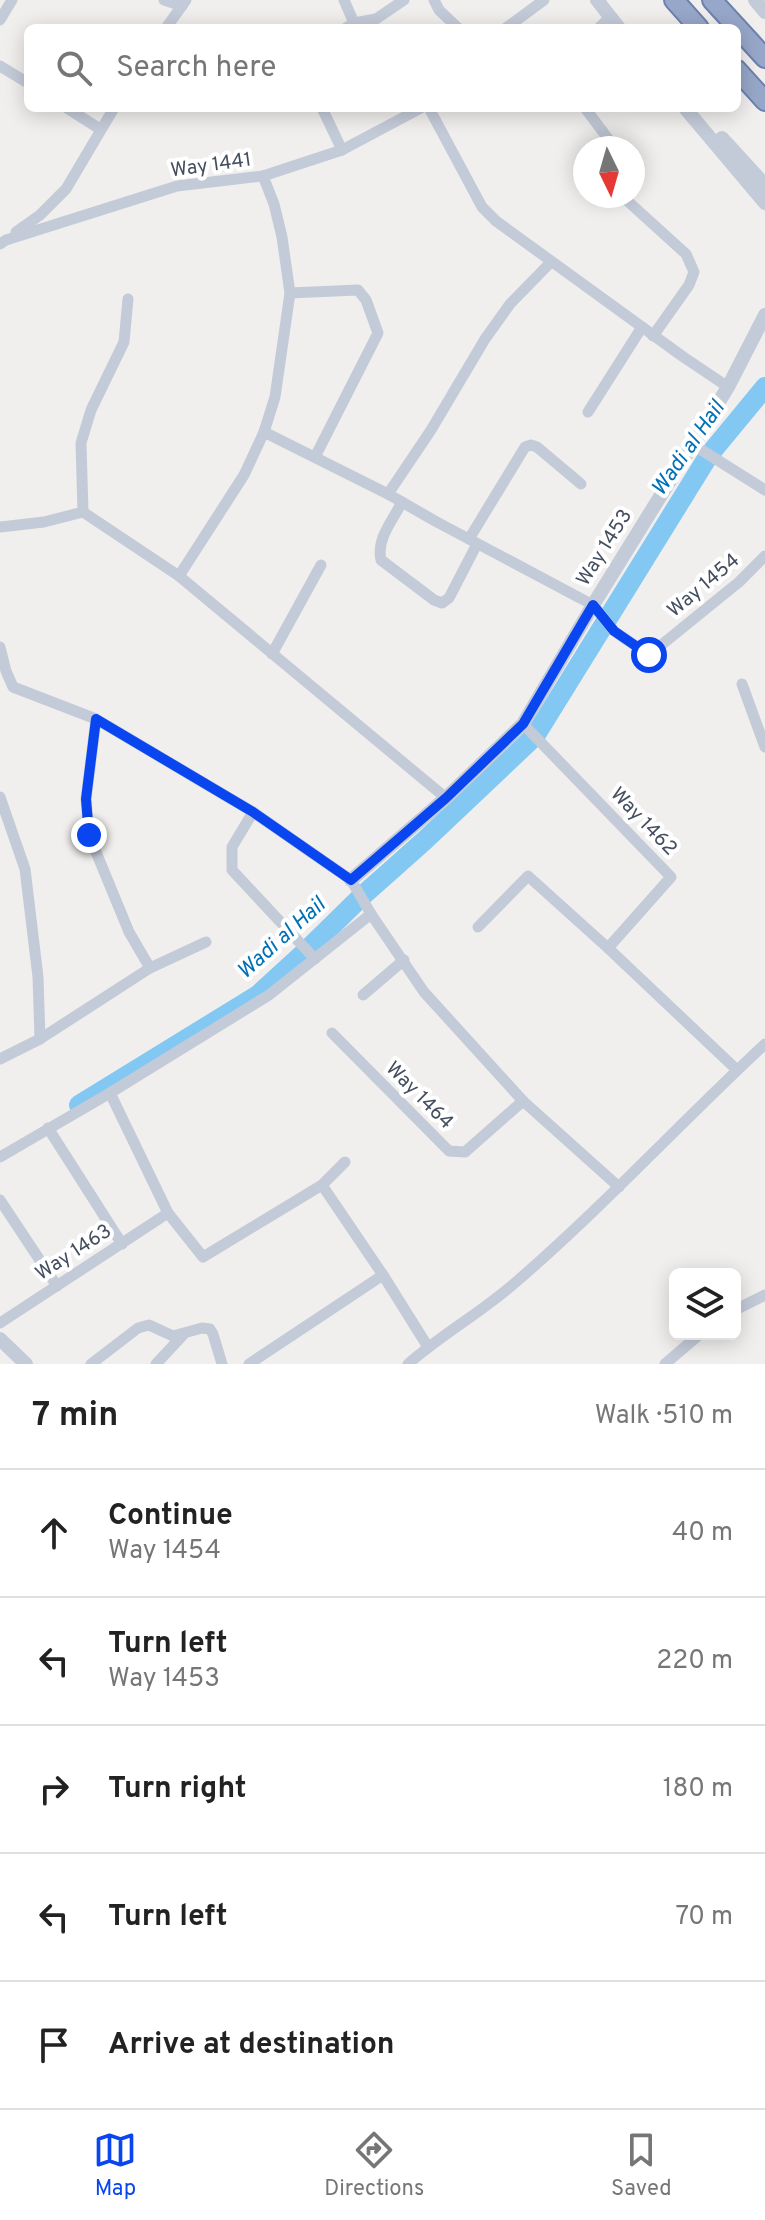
<!DOCTYPE html>
<meta charset="utf-8">
<style>
:root{--surface:#fff;--page:#f2f2f2;--text:#222;--muted:#767676;--line:#e0e0e0;--accent:#0946f0}
body{margin:0;font-family:Overpass,sans-serif;background:var(--page);color:var(--text)}
.controls{position:absolute;right:24px;bottom:24px;display:grid;overflow:hidden;border-radius:12px;box-shadow:0 4px 20px #0003}
.controls button{width:72px;height:72px;display:grid;place-items:center;padding:0;border:0;border-bottom:2px solid var(--line);background:var(--surface);color:var(--text);font:40px sans-serif}
.compass{position:absolute;left:573px;top:136px;width:72px;height:72px;border-radius:50%;background:var(--surface);box-shadow:0 4px 20px #0003;rotate:175deg}
.stop{position:absolute;width:24px;height:24px;margin:-18px;border:6px solid #0946f0;border-radius:50%;background:#fff}
.stop.end{background:#0946f0;border-color:#fff;box-shadow:0 2px 8px #0008}
.list{margin:0;padding:0;list-style:none}
h2{display:flex;justify-content:space-between;align-items:center;height:104px;margin:0;padding:0 32px;font-size:34px}
h2 small{font-size:26px;font-weight:400;color:var(--muted)}
.list li{display:grid;grid-template-columns:52px 1fr auto;gap:24px;align-items:center;box-sizing:border-box;height:128px;padding:0 32px;border-top:2px solid var(--line)}
.list b{display:block;font-size:30px;white-space:nowrap}
.list p{margin:0;font-size:26px;white-space:nowrap;color:var(--muted)}
.list em{font-size:26px;font-style:normal;color:var(--muted)}
.icon{flex:none;width:44px;height:44px;fill:none;stroke:currentColor;stroke-width:2;stroke-linecap:round;stroke-linejoin:round}
.map{position:relative;flex:none;width:765px;height:1364px;overflow:hidden}
.search{position:absolute;background:var(--surface);box-shadow:0 4px 20px #0003;left:24px;right:24px;top:24px;height:88px;display:flex;align-items:center;gap:20px;box-sizing:border-box;padding:0 28px;border-radius:12px;color:var(--muted);font-size:30px}
.sheet{height:744px;background:var(--surface)}
nav{display:flex;justify-content:space-around;align-items:center;box-sizing:border-box;height:112px;border-top:2px solid var(--line);background:var(--surface);font-size:22px;color:var(--muted)}
nav a{display:grid;justify-items:center;gap:4px}
nav .on{color:var(--accent)}
.map>svg:first-child{display:block}
</style>
<div class="map">
<svg width="765" height="1364" viewBox="0 0 765 1364">
<rect width="100%" height="100%" fill="#f1efee"/>
<g fill="none" stroke-linecap="round" stroke-linejoin="round">
<path stroke="#82c8f3" stroke-width="20" d="M 79,1105 L 258,995 L 307,950 L 361,897 L 424,841 L 535,736 L 709,455 L 765,387"/>
<g stroke="#6d81ae" stroke-width="22">
<g id="trunk">
<path d="M 674,0 L 699,28"/>
<path d="M 712,0 L 765,58"/>
<path d="M 737,70 L 765,101"/>
</g>
</g>
<g stroke="#c4cbd8" stroke-width="11">
<path d="M 164,0 L 182,6"/>
<path d="M 344,0 L 354,23"/>
<path d="M 434,0 L 439,10 L 458,28"/>
<path d="M 0,20 L 12,0"/>
<path d="M 166,28 L 186,0"/>
<path d="M 346,28 L 354,23 L 376,19 L 404,0"/>
<path d="M 506,28 L 544,0"/>
<path d="M 599,28 L 610,17"/>
<path d="M 0,66 L 28,83"/>
<path d="M 67,108 L 100,129"/>
<path d="M 322,108 L 342,150"/>
<path d="M 429,108 L 482,207 L 496,221 L 682,356 L 728,387"/>
<path d="M 585,108 L 609,140 L 609,148"/>
<path d="M 622,196 L 686,254 L 694,272 L 689,285 L 653,336"/>
<path d="M 16,232 L 40,215 L 66,189 L 114,108"/>
<path d="M 0,244 L 6,240 L 177,186 L 263,176 L 342,150 L 421,108"/>
<path d="M 290,293 L 358,290 L 366,300 L 378,333 L 315,457"/>
<path d="M 128,299 L 124,342 L 91,410 L 81,443 L 83,512 L 179,576 L 446,798"/>
<path d="M 588,412 L 642,327"/>
<path d="M 264,432 L 388,494 L 435,521 L 593,605 L 614,631 L 649,655 L 739,582 L 765,556"/>
<path d="M 692,444 L 765,490"/>
<path d="M 388,494 L 431,430 L 485,339 L 510,304 L 551,262"/>
<path d="M 402,502 C 393,520 376,539 381,560 L 434,600 L 442,603 L 449,598 L 477,544"/>
<path d="M 0,527 L 44,522 L 83,512"/>
<path d="M 469,539 L 525,447 L 531,445 L 537,447 L 581,484"/>
<path d="M 179,576 L 244,475 L 264,432 L 275,397 L 290,293 L 282,237 L 274,204 L 263,176"/>
<path d="M 0,647 L 6,671 L 13,687 L 96,719 L 253,812 L 351,880 L 371,914 L 424,992 L 523,1101 L 619,1187"/>
<path d="M 272,654 L 321,565"/>
<path d="M 742,684 L 765,747"/>
<path d="M 96,719 L 86,799 L 89,835 L 129,932 L 150,968"/>
<path d="M 523,724 L 671,877 L 608,948"/>
<path d="M 0,797 L 25,869 L 38,977 L 40,1039"/>
<path d="M 253,812 L 232,847 L 232,870 L 315,959"/>
<path d="M 478,927 L 528,876 L 608,948 L 737,1070"/>
<path d="M 363,995 L 404,960"/>
<path d="M 332,1033 L 449,1151 L 465,1152 L 523,1101"/>
<path d="M 0,1059 L 40,1039 L 150,968 L 206,942"/>
<path d="M 110,1093 L 168,1213 L 203,1257 L 322,1185 L 345,1162"/>
<path d="M 48,1128 L 122,1244"/>
<path d="M 0,1157 L 110,1093 L 269,995 L 371,914"/>
<path d="M 322,1185 L 383,1275 L 428,1347"/>
<path d="M 0,1200 L 57,1286"/>
<path d="M 735,1310 L 765,1295"/>
<path d="M 0,1323 L 168,1213"/>
<path d="M 91,1364 L 138,1328 L 149,1325 L 173,1336 L 202,1328 L 210,1329 L 213,1334 L 222,1364"/>
<path d="M 156,1364 L 183,1335"/>
<path d="M 249,1364 L 383,1275"/>
<path d="M 408,1364 C 442,1334 482,1312 516,1282 C 603,1207 681,1122 765,1044"/>
<path d="M 665,1364 L 700,1334"/>
</g>
<g stroke="#c4cbd8" stroke-width="14">
<path d="M 597,0 L 619,28"/>
<path d="M 755,0 L 765,12"/>
<path d="M 685,108 L 765,203"/>
<path d="M 722,138 L 765,185"/>
<path d="M 351,880 L 446,798 L 523,724 L 593,605 L 728,387 L 765,315"/>
<path d="M 0,1339 L 26,1364"/>
</g>
<use href="#trunk" stroke="#97a7c9" stroke-width="18"/>
</g>
<g fill="none" stroke-linecap="round" stroke-linejoin="round">
<path stroke="#0946f0" stroke-width="10" d="M 89,835 L 86,799 L 96,719 L 253,812 L 351,880 L 446,798 L 523,724 L 593,605 L 614,631 L 649,655"/>
</g>
<g text-anchor="middle" dominant-baseline="central" stroke-width="8" stroke-linejoin="round" paint-order="stroke">
<g font-size="20" fill="#454e5e" stroke="#fff">
<text transform="translate(211 166) rotate(-8)">Way 1441</text>
<text transform="translate(605 548) rotate(-58)">Way 1453</text>
<text transform="translate(704 586) rotate(-40)">Way 1454</text>
<text transform="translate(643 822) rotate(46)">Way 1462</text>
<text transform="translate(419 1096) rotate(45)">Way 1464</text>
<text transform="translate(74 1253) rotate(-33)">Way 1463</text>
</g>
<g font-size="22" font-style="italic" fill="#0070b6" stroke="#fff">
<text transform="translate(689 449) rotate(-55)">Wadi al Hail</text>
<text transform="translate(282 939) rotate(-42)">Wadi al Hail</text>
</g>
</g>
</svg>
<div class="controls">
<button><svg class="icon" aria-label="layers" viewBox="0 0 24 24"><path d="M12 4l9 5-9 5-9-5zM3 14l9 5 9-5"/></svg></button>
</div>
<svg class="compass" viewBox="-18 -18 36 36"><path d="M0-13l5 13h-10z" fill="#e53935"/><path d="M0 13l5-13h-10z" fill="#767676"/></svg>
<div class="stop" style="left:649px;top:655px"></div>
<div class="stop end" style="left:89px;top:835px"></div>
<div class="search"><svg class="icon" aria-label="search" viewBox="0 0 24 24"><circle cx="10" cy="10" r="6"/><path d="M15 15l6 6"/></svg>Search here</div>
</div>
<section class="sheet">
<h2>7 min<small>Walk · 510 m</small></h2>
<ul class="list">
<li><svg class="icon" aria-label="ahead" viewBox="0 0 24 24"><path d="M12 20V5M6 11l6-6 6 6"/></svg><div><b>Continue</b><p>Way 1454</p></div><em>40 m</em></li>
<li><svg class="icon" aria-label="left" viewBox="0 0 24 24"><path d="M17 20v-9H6M10 6l-5 5 5 5"/></svg><div><b>Turn left</b><p>Way 1453</p></div><em>220 m</em></li>
<li><svg class="icon" aria-label="right" viewBox="0 0 24 24"><path d="M7 20v-9h11M14 6l5 5-5 5"/></svg><div><b>Turn right</b></div><em>180 m</em></li>
<li><svg class="icon" aria-label="left" viewBox="0 0 24 24"><path d="M17 20v-9H6M10 6l-5 5 5 5"/></svg><div><b>Turn left</b></div><em>70 m</em></li>
<li><svg class="icon" aria-label="arrive" viewBox="0 0 24 24"><path d="M6 21V4h12l-3 4 3 4H6"/></svg><div><b>Arrive at destination</b></div></li>
</ul>
</section>
<nav>
<a class="on"><svg class="icon" aria-label="map" viewBox="0 0 24 24"><path d="M3 6l6-2 6 2 6-2v14l-6 2-6-2-6 2zM9 4v14M15 6v14"/></svg>Map</a>
<a><svg class="icon" aria-label="directions" viewBox="0 0 24 24"><path d="M12 3l9 9-9 9-9-9zM9 14v-3h6M13 9l2 2-2 2"/></svg>Directions</a>
<a><svg class="icon" aria-label="saved" viewBox="0 0 24 24"><path d="M7 4h10v16l-5-4-5 4z"/></svg>Saved</a>
</nav>
